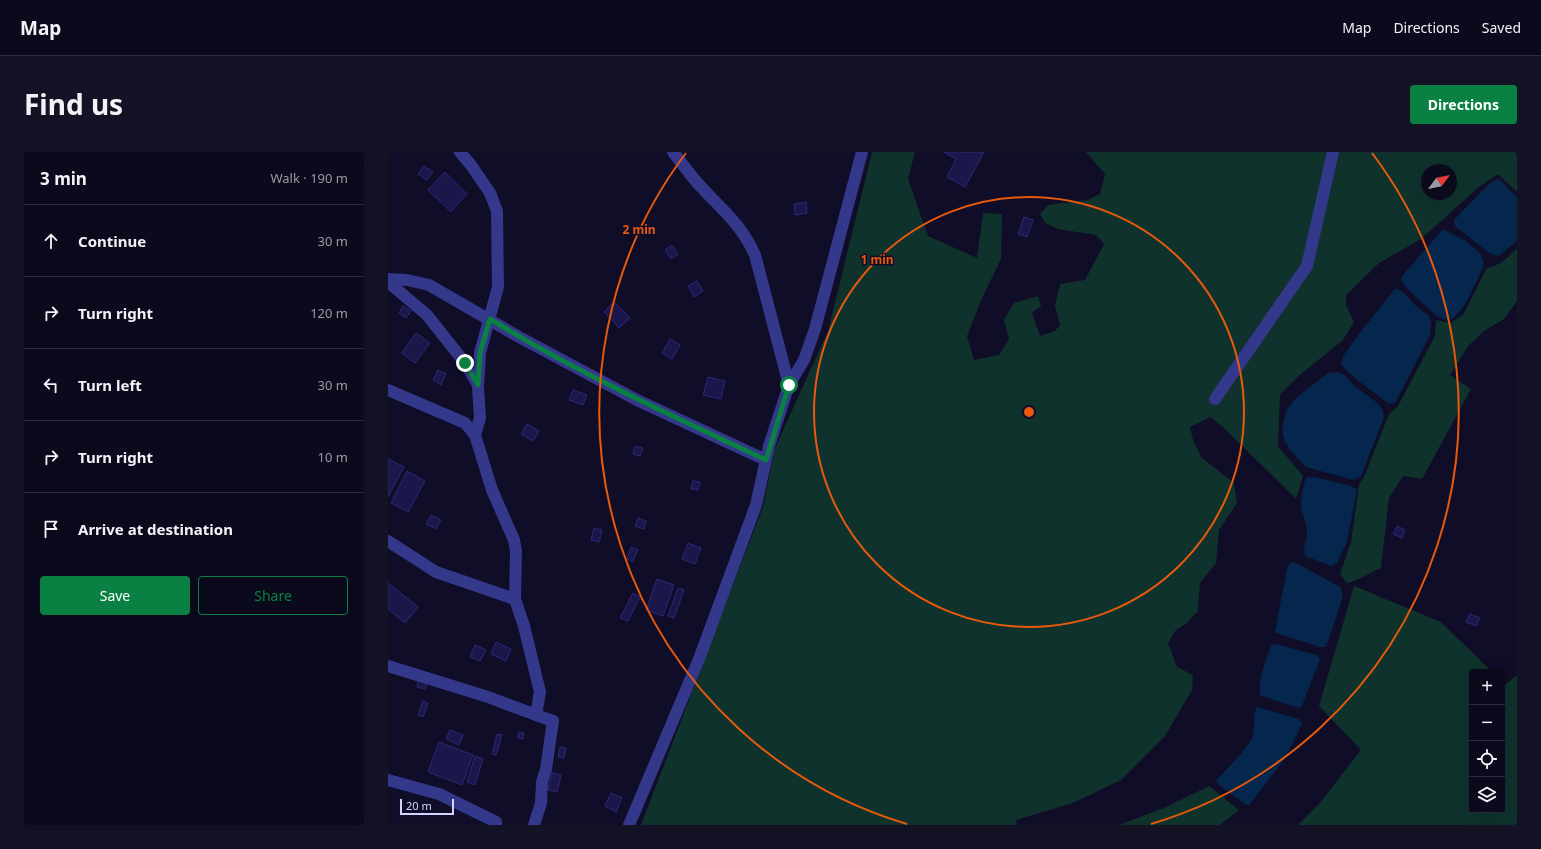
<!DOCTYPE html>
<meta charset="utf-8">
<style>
:root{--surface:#0b0a1d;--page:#141326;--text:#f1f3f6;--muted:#9a9aa4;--line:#2b2b3b;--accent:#0b8043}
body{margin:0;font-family:"Noto Sans",sans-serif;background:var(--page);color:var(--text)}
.controls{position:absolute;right:12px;bottom:12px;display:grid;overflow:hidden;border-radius:4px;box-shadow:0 4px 16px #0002}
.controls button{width:36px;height:36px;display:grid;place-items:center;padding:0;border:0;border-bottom:1px solid var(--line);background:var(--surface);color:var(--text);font:20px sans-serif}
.compass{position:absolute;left:1033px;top:12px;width:36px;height:36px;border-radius:50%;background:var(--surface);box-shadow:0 4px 16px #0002;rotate:58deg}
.scale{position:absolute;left:12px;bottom:10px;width:54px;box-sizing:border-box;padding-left:4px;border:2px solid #d4d3ff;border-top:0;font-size:11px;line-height:14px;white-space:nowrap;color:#d4d3ff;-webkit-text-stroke:3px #0f0d27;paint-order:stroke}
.stop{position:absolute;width:12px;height:12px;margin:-9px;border:3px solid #0b8043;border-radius:50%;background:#fff}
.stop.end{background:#0b8043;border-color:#fff;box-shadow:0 1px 4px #0008}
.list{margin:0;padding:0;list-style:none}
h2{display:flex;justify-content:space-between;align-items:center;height:52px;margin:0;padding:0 16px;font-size:17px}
h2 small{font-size:13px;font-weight:400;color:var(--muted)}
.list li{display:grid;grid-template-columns:26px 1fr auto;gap:12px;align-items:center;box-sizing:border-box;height:72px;padding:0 16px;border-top:1px solid var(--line)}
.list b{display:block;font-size:15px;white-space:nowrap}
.list em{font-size:13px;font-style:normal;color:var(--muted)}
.actions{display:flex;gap:8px;padding:12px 16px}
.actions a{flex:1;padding:9px 0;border:1px solid var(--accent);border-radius:4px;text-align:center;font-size:14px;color:var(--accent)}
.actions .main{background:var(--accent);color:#fff}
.icon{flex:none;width:22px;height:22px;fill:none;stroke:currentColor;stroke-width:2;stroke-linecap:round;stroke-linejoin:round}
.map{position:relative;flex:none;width:1129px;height:673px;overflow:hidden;border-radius:4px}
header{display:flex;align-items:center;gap:24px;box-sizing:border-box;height:56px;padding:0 20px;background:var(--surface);border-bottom:1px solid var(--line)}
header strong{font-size:19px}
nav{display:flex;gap:22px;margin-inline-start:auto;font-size:14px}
.intro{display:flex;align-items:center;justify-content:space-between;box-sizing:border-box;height:96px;padding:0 24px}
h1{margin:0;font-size:28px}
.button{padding:10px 18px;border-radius:4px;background:var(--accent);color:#fff;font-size:14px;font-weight:700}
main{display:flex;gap:24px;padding:0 24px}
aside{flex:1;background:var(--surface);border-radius:4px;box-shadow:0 4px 16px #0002}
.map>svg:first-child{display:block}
</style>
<header>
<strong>Map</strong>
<nav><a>Map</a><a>Directions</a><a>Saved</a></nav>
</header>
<div class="intro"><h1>Find us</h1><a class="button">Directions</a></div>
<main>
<aside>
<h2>3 min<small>Walk · 190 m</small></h2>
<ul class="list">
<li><svg class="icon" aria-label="ahead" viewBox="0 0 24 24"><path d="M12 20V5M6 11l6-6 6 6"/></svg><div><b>Continue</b></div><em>30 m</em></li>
<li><svg class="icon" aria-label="right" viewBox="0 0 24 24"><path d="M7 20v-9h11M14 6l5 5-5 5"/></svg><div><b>Turn right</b></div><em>120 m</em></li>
<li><svg class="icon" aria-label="left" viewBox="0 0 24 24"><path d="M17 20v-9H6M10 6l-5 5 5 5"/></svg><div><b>Turn left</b></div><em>30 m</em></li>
<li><svg class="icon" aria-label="right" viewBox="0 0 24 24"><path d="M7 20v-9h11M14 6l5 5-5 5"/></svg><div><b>Turn right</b></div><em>10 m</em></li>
<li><svg class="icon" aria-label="arrive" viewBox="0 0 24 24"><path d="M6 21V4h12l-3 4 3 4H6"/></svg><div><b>Arrive at destination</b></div></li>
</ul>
<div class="actions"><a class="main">Save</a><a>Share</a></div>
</aside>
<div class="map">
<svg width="1129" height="673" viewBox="0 0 1129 673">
<rect width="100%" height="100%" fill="#0f0d27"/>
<g fill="#0f322d" fill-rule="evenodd">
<path d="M 484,0 L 527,0 L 520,27 L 540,84 L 589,106 L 595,61 L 614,62 L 613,107 L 594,146 L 579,184 L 586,208 L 611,203 L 621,187 L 616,168 L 626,151 L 650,144 L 653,154 L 644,161 L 652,184 L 667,179 L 672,173 L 667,154 L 672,132 L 697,128 L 716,92 L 708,83 L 670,77 L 657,71 L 652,62 L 660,53 L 699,48 L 712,42 L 717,22 L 698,0 L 1129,0 L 1129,40 L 1110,22 L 1091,35 L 1033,87 L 991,111 L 958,143 L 958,153 L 966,170 L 955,188 L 913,222 L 892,242 L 890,294 L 915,324 L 908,347 L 837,277 L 823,265 L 802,275 L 805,288 L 813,305 L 846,331 L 849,351 L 831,378 L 828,411 L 812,431 L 810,459 L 799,471 L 788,478 L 780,491 L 789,515 L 805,523 L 804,538 L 777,584 L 733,628 L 685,651 L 628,668 L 629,673 L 253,673 L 375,355 L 387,296 L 440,179 ZM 1039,18 L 1063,18 L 1063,42 L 1039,42 Z"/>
<path d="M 1129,96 L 1129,149 L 1116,167 L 1096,179 L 1081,193 L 1062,223 L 1083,237 L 1034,327 L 1015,324 L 1001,346 L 993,416 C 981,421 972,428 959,431 L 952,422 L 963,390 L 971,333 L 976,325 L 1001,262 L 1010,254 L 1047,184 L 1048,168 L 1062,171 L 1075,163 L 1099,116 C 1111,114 1121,105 1129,96 Z"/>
<path d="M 966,434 L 1053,470 L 1104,520 L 1084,520 L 1084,658 L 1114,658 L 1114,530 L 1117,533 L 1129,523 L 1129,673 L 910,673 L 931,652 L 973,598 L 931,554 Z"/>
<path d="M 821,634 L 851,658 L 832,673 L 731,673 L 776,656 Z"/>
</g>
<g fill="#06274d">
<path d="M 1110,26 L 1129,45 L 1129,89 L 1111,104 L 1101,101 L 1067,74 L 1066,68 L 1099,34 Z"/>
<path d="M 1055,77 L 1078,89 L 1093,102 L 1096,112 C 1091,124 1075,163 1063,167 C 1053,171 1043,159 1037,153 C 1030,146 1017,137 1013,128 L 1015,123 Z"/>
<path d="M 1007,137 L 1014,139 L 1028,154 L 1041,164 L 1043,170 L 1042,183 L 1007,251 L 1001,252 L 968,227 L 953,213 L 955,204 L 974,178 Z"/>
<path d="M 948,220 L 957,223 L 965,233 L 987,249 L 994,256 L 996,266 L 973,324 L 965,328 L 918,315 L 902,298 L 896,288 L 894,278 L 898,259 L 908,246 L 940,221 Z"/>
<path d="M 926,325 L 963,334 L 969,337 L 959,390 L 949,411 L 943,414 L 917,404 C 914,393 920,389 919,379 C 919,372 916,366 914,360 C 911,353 915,333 918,326 Z"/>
<path d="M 903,410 L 910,412 L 952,435 L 954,440 L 954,447 L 940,490 L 937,495 L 932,495 L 891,482 L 887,480 L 899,417 Z"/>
<path d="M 887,492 L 929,503 L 932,507 L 914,554 L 910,556 L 872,543 C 870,526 878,509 883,493 Z"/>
<path d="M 869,555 L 911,567 L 914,572 L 898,605 L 863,651 L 861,653 L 858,653 L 831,633 L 828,629 C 839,616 854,603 863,588 C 869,578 863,564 869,555 Z"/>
</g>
<g fill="#1c174a" stroke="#2f2679">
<path d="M 556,0 L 596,0 L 577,35 L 559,25 L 568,7 Z"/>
<path d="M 36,14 L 45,20 L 39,28 L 30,22 Z"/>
<path d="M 57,20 L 79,42 L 63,60 L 40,38 Z"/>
<path d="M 418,50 L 419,61 L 407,63 L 406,52 Z"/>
<path d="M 636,65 L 645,68 L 639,85 L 630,82 Z"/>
<path d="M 284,93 L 290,102 L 283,107 L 277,98 Z"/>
<path d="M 309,129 L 315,139 L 306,145 L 300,134 Z"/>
<path d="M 226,150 L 242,166 L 231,176 L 216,160 Z"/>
<path d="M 15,154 L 23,159 L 18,166 L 11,161 Z"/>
<path d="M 28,181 L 42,191 L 27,211 L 14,201 Z"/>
<path d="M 282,187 L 292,193 L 284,207 L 274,201 Z"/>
<path d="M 50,218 L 58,222 L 53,233 L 45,228 Z"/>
<path d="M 320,225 L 337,229 L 333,247 L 315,243 Z"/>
<path d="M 185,238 L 199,243 L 195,253 L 181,248 Z"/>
<path d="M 139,272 L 151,279 L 145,289 L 133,282 Z"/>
<path d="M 247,294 L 255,296 L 252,304 L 245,302 Z"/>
<path d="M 0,307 L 16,315 L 0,345 Z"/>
<path d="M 19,319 L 37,329 L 20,360 L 3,351 Z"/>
<path d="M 305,329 L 312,330 L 310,338 L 303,337 Z"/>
<path d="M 43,363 L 53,368 L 48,377 L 38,372 Z"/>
<path d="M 250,366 L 258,369 L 256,377 L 247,374 Z"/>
<path d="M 1009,374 L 1017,378 L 1014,386 L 1005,382 Z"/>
<path d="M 206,376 L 214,378 L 211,390 L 203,388 Z"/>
<path d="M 300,391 L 313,396 L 307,412 L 294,407 Z"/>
<path d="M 243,395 L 250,398 L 245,409 L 239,407 Z"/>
<path d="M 269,427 L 286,433 L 275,464 L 258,458 Z"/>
<path d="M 0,431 L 30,455 L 17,471 L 0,457 Z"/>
<path d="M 290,436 L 296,438 L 286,466 L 280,464 Z"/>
<path d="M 245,441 L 252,445 L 240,469 L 232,466 Z"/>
<path d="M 1082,462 L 1092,466 L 1088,474 L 1078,470 Z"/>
<path d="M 108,490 L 123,497 L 118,509 L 103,502 Z"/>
<path d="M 87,493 L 98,498 L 92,509 L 82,505 Z"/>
<path d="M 31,527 L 40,529 L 37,537 L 29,535 Z"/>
<path d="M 35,549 L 40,551 L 35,565 L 30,563 Z"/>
<path d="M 62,578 L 75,583 L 71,593 L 58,587 Z"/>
<path d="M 131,580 L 136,581 L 135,587 L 130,586 Z"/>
<path d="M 109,582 L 114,583 L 108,603 L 104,602 Z"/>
<path d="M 51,590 L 85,603 L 74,633 L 40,620 Z"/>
<path d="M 172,595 L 178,596 L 176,606 L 170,605 Z"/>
<path d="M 87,604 L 95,607 L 87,633 L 79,630 Z"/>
<path d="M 164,621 L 173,623 L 169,640 L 160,638 Z"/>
<path d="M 223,641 L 234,646 L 228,660 L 217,654 Z"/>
</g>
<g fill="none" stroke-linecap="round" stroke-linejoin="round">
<g stroke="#33388b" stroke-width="12">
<path d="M 72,0 L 83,13 L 102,41 L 109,59 L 110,135 L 92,201 L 90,235 L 92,266 L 87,283 L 104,338 L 126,388 L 128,399 L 127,447 L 136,474 L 152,540 L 148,563 L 165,569 L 158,617 L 154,630 L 153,651 L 146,673"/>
<path d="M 285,0 C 292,9 299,18 306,27 C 329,54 352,69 367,103 L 401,233"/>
<path d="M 0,127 L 19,128 L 41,133 L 131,185 L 249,248 L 378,308"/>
<path d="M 0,130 L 39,163 L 77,211 L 90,233"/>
<path d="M 0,238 L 77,271 L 87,283"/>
<path d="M 827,247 L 919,114 L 945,0"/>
<path d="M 0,389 L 48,420 L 127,447"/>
<path d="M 0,514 L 100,545 L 148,563"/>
<path d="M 0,628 L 51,642 L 108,670 L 108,673"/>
<path d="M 241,673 L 311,507 L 368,353 L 381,294 L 401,233 L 416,208 L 427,177 L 474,0"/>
</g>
</g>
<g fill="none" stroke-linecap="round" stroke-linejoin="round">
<path stroke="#0b8043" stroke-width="5" d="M 77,211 L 90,233 L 92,201 L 102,167 C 190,221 284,264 378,308 L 401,233"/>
</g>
<g fill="none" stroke="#e8590c" stroke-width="2">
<circle cx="641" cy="260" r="215"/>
<path d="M519 672A430 430 0 0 1 298 1M984 1A430 430 0 0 1 763 672"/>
</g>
<circle cx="641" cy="260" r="6" fill="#e8590c" stroke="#0f0d27" stroke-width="2"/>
<g font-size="12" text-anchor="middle" font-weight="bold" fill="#e8590c" stroke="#0f0d27" stroke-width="3" stroke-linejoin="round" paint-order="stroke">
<text x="251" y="82">2 min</text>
<text x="489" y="112">1 min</text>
</g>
</svg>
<div class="controls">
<button>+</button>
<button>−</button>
<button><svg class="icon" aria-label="locate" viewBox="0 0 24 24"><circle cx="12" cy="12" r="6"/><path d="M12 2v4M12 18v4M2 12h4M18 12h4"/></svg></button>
<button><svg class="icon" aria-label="layers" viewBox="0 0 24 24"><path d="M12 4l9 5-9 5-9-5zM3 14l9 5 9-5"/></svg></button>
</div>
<svg class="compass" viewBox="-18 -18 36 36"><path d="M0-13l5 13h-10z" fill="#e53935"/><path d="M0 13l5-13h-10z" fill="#9a9aa4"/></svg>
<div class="scale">20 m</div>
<div class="stop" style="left:401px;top:233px"></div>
<div class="stop end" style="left:77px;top:211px"></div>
</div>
</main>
